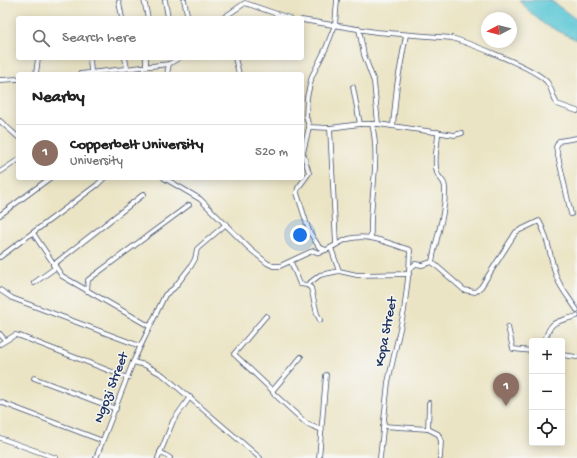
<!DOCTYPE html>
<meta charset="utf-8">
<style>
:root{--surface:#fff;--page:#f2f2f2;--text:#222;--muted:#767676;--line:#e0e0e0;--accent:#d1495b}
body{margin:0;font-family:"Gochi Hand",sans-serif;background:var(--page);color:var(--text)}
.controls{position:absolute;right:12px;bottom:12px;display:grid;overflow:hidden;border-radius:4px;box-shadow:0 2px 10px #0003}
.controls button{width:36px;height:36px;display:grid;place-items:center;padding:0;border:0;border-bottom:1px solid var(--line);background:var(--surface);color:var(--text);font:20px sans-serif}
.compass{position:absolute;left:481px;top:12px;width:36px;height:36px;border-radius:50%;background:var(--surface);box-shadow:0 2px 10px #0003;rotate:263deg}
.you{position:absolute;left:300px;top:235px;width:14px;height:14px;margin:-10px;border:3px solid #fff;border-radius:50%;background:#1a73e8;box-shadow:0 0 0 6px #1a73e833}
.badge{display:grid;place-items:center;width:26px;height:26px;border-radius:50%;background:var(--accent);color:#fff;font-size:13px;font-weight:700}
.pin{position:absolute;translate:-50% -33px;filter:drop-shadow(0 1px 2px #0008)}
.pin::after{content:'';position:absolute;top:21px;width:14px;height:12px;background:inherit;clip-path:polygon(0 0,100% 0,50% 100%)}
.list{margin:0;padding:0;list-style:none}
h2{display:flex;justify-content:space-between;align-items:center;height:52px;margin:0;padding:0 16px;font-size:17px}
h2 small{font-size:13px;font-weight:400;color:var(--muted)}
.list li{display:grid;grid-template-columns:26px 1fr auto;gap:12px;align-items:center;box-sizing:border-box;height:56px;padding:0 16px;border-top:1px solid var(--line)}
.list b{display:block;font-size:15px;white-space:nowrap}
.list p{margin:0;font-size:13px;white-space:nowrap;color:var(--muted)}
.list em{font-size:13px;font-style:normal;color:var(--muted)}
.icon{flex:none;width:22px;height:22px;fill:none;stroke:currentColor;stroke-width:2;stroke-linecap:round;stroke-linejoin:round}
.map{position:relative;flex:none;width:577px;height:458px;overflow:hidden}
.search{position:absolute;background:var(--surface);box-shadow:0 2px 10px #0003;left:16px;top:16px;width:288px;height:44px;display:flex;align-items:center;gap:10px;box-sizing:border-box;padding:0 14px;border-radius:4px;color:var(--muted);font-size:15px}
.panel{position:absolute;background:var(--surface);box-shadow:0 2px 10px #0003;left:16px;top:72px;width:288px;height:108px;border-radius:4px}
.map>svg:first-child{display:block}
</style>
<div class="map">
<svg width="577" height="458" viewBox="0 0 577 458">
<rect width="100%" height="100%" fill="#f6f6f2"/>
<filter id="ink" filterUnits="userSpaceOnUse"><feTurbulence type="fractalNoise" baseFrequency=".025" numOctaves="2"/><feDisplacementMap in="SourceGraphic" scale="8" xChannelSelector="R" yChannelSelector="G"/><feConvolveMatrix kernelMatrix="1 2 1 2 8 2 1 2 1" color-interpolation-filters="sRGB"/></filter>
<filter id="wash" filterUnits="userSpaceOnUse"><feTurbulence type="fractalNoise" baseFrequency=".012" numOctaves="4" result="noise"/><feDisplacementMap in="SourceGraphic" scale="16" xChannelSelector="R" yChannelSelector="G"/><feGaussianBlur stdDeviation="0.9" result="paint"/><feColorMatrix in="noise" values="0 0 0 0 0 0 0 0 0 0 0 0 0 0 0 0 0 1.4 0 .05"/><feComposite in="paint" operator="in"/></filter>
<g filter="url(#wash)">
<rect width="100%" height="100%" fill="#ebe4c4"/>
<path fill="#5dc8d6" stroke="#3c7c9a" d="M 519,0 L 550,0 L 577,20 L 577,40 L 544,24 L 531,13 Z"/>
</g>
<g filter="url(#ink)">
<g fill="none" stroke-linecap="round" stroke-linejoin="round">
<g stroke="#3a4a6d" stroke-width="5.5">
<g id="minor">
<path d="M 144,0 L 148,18"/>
<path d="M 165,0 L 168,18"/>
<path d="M 184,0 L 188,18"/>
<path d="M 337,0 L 335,25 L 326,48 L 312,76 L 307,97 L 306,116 L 309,127 L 303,153 L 309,173 L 298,188 L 297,193 L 309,231 L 319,247 L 326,250 C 333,247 340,242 348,239 C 369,233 390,244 410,250 L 409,270 L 404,311 L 388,382 L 380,458"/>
<path d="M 119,2 L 122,18"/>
<path d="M 223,18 L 245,3 L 289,18"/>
<path d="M 302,20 L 376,32 L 452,38 C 471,44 535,68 547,82 C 552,89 553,97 557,104 L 577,111"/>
<path d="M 359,29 L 364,55 L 374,82 L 378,124"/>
<path d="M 90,58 L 91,72"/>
<path d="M 125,58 L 127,68"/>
<path d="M 146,58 L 146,66"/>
<path d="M 235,58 L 239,74"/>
<path d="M 36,74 L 38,58"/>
<path d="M 80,74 L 169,64 L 179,58"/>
<path d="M 167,74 L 169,64"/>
<path d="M 0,80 L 18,79"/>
<path d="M 353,87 L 360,124"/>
<path d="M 0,121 L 18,137"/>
<path d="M 393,125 L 397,85 L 406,35"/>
<path d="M 309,127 L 330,128 L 360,124 L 378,124 L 455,135 L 462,133"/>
<path d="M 330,128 L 336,244"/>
<path d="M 0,172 L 18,160"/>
<path d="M 164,178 L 200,199 L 250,249 L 267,263 L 273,266 L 280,266 L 310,252 L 314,251 L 319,253 L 325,250"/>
<path d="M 571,214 L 556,147 L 559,141 L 577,138"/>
<path d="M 0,215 L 50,178"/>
<path d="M 33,233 L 62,276 L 149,326"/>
<path d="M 371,237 C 369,199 381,161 372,124"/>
<path d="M 331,248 L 339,271"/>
<path d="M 0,257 L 97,185 L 104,178"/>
<path d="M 291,262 L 300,284 L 307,285"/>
<path d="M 432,262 L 464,290 L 475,292 L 481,287 L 516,232 L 539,221 C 549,237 550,260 557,278 C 561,289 570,299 577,310"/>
<path d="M 432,262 C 436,237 446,214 445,188 C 445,180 439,179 437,173 C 433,159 438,146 438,132"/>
<path d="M 53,265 L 144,194"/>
<path d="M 409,270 L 415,264 L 422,265 L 432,262"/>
<path d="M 34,283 L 55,268"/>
<path d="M 0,290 L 12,298 L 140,346"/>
<path d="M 87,291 L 88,280 L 189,205"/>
<path d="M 266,316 L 234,354 L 273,391"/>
<path d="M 320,320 L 317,314 L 311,288 L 307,285 L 320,275 L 339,271 L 357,275 L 409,274"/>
<path d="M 508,327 L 513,349 L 532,351"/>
<path d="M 0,334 L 5,340"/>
<path d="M 545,341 C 550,319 558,322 577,316"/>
<path d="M 0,344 L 15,335 L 20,336 L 128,378"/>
<path d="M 562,355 L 577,357"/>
<path d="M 301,357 L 273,390 L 273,393 L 307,424 L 322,430"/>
<path d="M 133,362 L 145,365 L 163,375 L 260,458"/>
<path d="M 34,378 L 116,409"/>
<path d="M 0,402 L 103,441"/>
<path d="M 383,426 L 428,429 L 438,434 L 441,441 L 440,458"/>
<path d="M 428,429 L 429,403"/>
<path d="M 0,438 L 56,458"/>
<path d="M 160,452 L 170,458"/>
<path d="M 96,458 L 133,362 L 165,295 L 174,288 L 191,266 L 195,259 L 197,249 L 226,224"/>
<path d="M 158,458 L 173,421 L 190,397"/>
<path d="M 319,458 L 326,375"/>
</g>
</g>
<use href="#minor" stroke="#fff" stroke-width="4"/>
</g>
</g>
<g text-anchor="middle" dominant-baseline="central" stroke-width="3" stroke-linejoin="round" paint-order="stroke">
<g font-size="14" fill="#1b2f5e" stroke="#f6f6f2">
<text transform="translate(387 332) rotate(-79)">Kopa Street</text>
<text transform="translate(112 388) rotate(-69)">Ngozi Street</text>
</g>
</g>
</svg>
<div class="controls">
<button>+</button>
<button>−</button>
<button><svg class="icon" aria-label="locate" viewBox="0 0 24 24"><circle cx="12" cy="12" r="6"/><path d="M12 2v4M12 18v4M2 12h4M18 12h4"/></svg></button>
</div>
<svg class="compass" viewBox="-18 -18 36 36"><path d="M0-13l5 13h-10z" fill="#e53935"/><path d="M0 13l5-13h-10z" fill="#767676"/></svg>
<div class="you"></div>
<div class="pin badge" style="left:506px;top:406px;background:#8d6e63">1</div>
<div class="search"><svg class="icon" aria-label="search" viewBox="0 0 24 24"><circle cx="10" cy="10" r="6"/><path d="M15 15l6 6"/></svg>Search here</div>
<section class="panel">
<h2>Nearby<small></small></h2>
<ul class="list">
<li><span class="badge" style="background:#8d6e63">1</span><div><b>Copperbelt University</b><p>University</p></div><em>520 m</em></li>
</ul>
</section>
</div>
